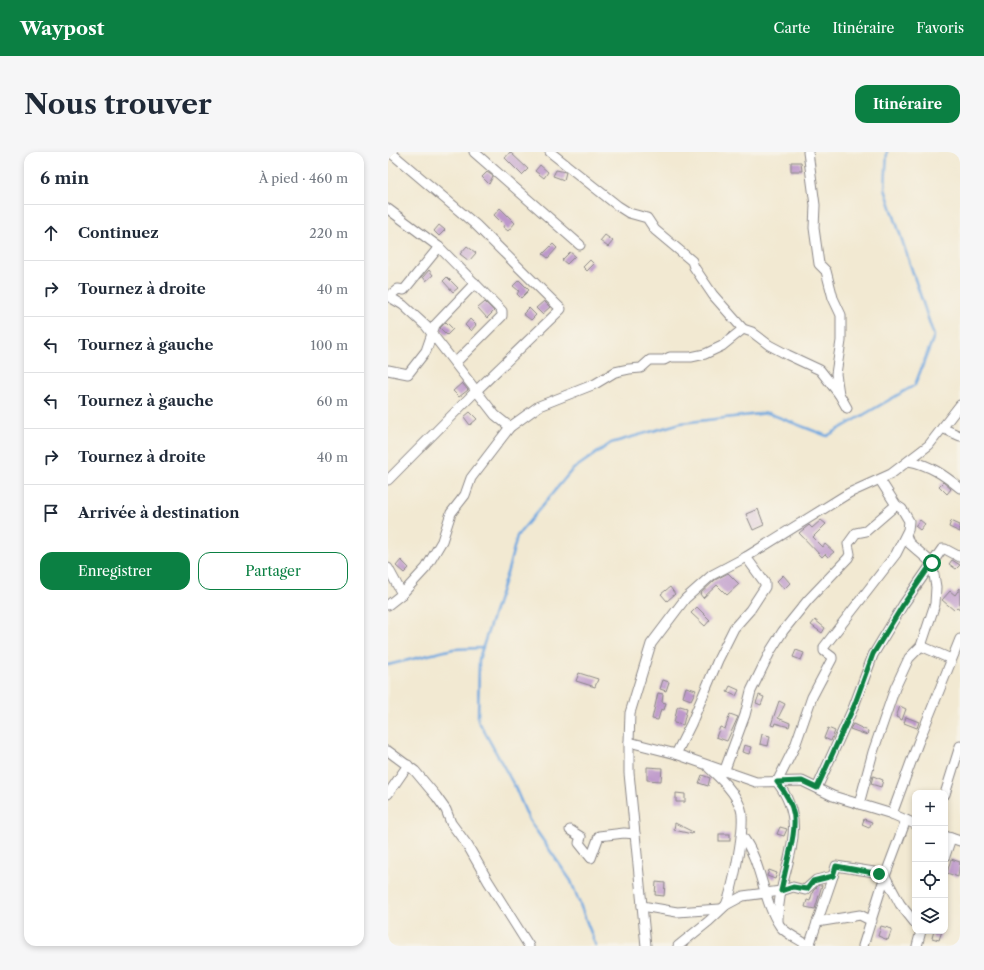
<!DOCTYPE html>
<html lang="fr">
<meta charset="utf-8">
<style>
:root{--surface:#fff;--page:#f6f6f7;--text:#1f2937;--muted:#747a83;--line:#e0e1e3;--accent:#0b8043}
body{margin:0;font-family:"Libre Caslon Text",serif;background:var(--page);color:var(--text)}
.controls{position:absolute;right:12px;bottom:12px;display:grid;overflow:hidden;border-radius:8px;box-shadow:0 2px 6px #0003}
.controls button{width:36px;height:36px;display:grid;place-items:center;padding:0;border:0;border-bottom:1px solid var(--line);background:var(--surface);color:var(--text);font:20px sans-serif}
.stop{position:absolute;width:12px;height:12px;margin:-9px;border:3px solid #0b8043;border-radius:50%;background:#fff}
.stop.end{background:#0b8043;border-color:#fff;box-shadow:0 1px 4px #0008}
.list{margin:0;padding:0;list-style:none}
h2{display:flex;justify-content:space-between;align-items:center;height:52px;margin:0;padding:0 16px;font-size:17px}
h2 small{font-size:13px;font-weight:400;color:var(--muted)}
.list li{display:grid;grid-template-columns:26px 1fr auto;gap:12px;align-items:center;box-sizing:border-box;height:56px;padding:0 16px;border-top:1px solid var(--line)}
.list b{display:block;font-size:15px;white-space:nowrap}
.list em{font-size:13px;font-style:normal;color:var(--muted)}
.actions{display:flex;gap:8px;padding:12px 16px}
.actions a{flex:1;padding:9px 0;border:1px solid var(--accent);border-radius:12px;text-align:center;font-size:14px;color:var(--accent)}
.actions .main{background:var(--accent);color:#fff}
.icon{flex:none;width:22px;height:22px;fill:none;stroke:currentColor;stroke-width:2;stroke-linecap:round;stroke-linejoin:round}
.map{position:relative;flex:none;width:572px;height:794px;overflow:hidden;border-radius:12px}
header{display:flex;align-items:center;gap:24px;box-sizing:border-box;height:56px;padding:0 20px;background:var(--accent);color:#fff}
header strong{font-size:19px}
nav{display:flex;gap:22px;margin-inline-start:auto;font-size:14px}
.intro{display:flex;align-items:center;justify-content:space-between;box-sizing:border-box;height:96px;padding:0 24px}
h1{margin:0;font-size:28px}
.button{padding:10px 18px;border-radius:12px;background:var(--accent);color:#fff;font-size:14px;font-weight:700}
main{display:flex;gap:24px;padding:0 24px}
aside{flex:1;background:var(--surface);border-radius:12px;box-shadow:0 2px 6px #0003}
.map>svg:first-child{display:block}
</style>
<header>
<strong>Waypost</strong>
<nav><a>Carte</a><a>Itinéraire</a><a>Favoris</a></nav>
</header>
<div class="intro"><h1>Nous trouver</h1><a class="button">Itinéraire</a></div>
<main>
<aside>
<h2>6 min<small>À pied · 460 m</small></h2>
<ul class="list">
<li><svg class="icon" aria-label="ahead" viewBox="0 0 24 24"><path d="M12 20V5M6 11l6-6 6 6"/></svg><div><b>Continuez</b></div><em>220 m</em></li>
<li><svg class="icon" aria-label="right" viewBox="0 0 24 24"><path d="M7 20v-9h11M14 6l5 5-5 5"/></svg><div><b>Tournez à droite</b></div><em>40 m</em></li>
<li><svg class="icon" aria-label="left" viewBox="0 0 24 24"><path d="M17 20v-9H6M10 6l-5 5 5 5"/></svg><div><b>Tournez à gauche</b></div><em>100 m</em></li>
<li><svg class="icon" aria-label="left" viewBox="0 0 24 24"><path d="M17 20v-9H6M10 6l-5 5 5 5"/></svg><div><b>Tournez à gauche</b></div><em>60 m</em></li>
<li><svg class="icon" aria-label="right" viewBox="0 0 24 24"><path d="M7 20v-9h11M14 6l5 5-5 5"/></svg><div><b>Tournez à droite</b></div><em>40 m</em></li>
<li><svg class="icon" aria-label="arrive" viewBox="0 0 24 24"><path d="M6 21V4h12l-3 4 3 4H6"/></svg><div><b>Arrivée à destination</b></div></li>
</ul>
<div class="actions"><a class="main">Enregistrer</a><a>Partager</a></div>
</aside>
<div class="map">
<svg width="572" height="794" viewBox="0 0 572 794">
<rect width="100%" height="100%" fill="#f7f3e8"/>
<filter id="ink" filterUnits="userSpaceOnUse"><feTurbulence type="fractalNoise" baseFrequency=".025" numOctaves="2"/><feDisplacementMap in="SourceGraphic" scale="8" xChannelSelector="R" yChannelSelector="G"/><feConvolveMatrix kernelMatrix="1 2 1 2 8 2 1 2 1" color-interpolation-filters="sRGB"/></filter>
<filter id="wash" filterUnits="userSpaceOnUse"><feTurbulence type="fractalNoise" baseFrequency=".012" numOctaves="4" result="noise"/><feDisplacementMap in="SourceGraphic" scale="16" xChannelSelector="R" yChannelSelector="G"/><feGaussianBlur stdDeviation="0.9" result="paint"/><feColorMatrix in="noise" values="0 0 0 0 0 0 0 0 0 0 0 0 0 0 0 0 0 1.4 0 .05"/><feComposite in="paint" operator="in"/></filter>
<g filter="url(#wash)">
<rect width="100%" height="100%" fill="#f2e9d2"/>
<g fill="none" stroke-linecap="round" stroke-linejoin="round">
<g stroke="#71a8e0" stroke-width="2.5">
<path d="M 0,513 L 65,497 L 95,496"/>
<path d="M 208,794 L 183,729 L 141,668 L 127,635 L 90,568 L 91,507 L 120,418 L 129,384 L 184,318 L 223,291 L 293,271 L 380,261 L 439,284 L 527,233 L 546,184 L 497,37 L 499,0"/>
</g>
</g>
<g id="blocks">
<g fill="#bd98cb">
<path d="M 122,0 L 140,17 L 134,23 L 117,6 Z"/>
<path d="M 403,10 L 413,10 L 414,19 L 403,19 Z"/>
<path d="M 152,13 L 160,20 L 156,26 L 147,19 Z"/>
<path d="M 168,18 L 178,20 L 176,28 L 165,24 Z"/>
<path d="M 99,20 L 105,24 L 101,32 L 94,25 Z"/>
<path d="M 112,56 L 127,71 L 120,79 L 115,75 L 116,73 L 106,63 Z"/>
<path d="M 51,73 L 57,78 L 51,84 L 46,79 Z"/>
<path d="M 217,83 L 225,89 L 220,95 L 212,89 Z"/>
<path d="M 165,92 L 169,96 L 160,106 L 155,102 Z"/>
<path d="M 79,94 L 88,101 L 81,109 L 72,102 Z"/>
<path d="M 182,100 L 187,104 L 179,112 L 174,108 Z"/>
<path d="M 202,108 L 206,112 L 199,119 L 195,115 Z"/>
<path d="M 41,118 L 45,123 L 38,129 L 35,125 Z"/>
<path d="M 59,125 L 70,136 L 65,140 L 55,129 Z"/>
<path d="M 131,128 L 141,138 L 133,146 L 129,142 L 131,139 L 125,134 Z"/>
<path d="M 156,149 L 162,155 L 154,162 L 148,156 Z"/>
<path d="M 97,150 L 106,159 L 99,166 L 90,156 Z"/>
<path d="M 141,156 L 148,163 L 143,168 L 135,162 Z"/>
<path d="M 82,167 L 88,173 L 83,179 L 77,173 Z"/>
<path d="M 58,170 L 65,177 L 59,183 L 52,176 Z"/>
<path d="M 74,231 L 80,238 L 71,245 L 65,239 Z"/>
<path d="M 82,260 L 89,267 L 82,273 L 76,265 Z"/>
<path d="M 555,330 L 563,337 L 559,342 L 551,334 Z"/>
<path d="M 370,357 L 376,373 L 365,378 L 358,362 Z"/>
<path d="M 433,368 L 438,372 L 425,385 L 435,395 L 437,392 L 446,400 L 440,405 L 437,402 L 434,405 L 411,381 L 421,373 L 424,376 Z"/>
<path d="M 532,368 L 537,372 L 532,378 L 527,374 Z"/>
<path d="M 563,369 L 572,373 L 572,380 L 561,375 Z"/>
<path d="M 13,408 L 21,416 L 16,421 L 8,414 Z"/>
<path d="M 564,408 L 572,413 L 568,417 L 561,412 Z"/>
<path d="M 340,421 L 351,432 L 339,443 L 329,433 L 315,446 L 312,442 L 327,428 Z"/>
<path d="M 395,423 L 402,431 L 396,437 L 389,429 Z"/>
<path d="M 282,435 L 287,442 L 279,449 L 273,442 Z"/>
<path d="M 572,436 L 572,457 L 569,455 L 566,458 L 554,448 L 562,439 L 567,443 Z"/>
<path d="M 309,455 L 322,468 L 317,474 L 303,461 Z"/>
<path d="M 427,468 L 437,476 L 434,481 L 423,473 Z"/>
<path d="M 408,498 L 416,501 L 413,508 L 405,505 Z"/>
<path d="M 191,521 L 210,527 L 207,535 L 188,529 Z"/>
<path d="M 275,528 L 281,530 L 278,539 L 272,537 Z"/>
<path d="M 342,534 L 351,538 L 348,544 L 339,540 Z"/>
<path d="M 298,535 L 308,538 L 303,548 L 295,545 Z"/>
<path d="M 270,541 L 275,542 L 274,550 L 278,551 L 276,558 L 273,557 L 270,568 L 264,567 Z"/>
<path d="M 371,543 L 376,545 L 373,553 L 368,551 Z"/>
<path d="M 391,549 L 397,552 L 390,566 L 402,571 L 401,575 L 387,571 L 386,574 L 383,573 Z"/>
<path d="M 292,554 L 299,556 L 295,573 L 286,571 L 289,556 Z"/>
<path d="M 512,554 L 518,557 L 514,568 L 508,565 Z"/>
<path d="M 342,562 L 350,565 L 339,589 L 328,585 L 332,575 L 337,577 Z"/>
<path d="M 518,565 L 531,570 L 529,576 L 516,571 Z"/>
<path d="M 465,572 L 480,579 L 479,583 L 462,577 Z"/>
<path d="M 440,576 L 447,579 L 443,589 L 436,586 Z"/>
<path d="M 374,582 L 382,584 L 380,594 L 372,592 Z"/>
<path d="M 356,593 L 363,595 L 361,602 L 354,600 Z"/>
<path d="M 259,615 L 274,616 L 273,629 L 259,628 Z"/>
<path d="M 314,623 L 322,626 L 320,634 L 311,631 Z"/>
<path d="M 485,624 L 495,628 L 493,635 L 483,632 Z"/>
<path d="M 288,641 L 297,642 L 297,650 L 288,650 Z"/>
<path d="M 476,667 L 484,670 L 481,676 L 474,673 Z"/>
<path d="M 287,671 L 305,680 L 304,682 L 286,678 Z"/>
<path d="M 392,675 L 399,677 L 396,684 L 389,682 Z"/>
<rect x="331" y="682" width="11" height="7"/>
<path d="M 563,707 L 572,710 L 570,725 L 559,721 Z"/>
<path d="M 381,718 L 389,721 L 387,727 L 379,724 Z"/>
<path d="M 268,730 L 277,731 L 276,744 L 267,743 Z"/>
<path d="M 431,733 L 434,733 L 427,757 L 417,755 L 419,748 L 422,749 L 425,739 Z"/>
<path d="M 493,774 L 504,777 L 500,788 L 490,784 Z"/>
<path d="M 546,779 L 554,779 L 551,788 L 544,786 Z"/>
</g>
</g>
</g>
<g filter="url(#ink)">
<use href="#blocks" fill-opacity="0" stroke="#8a8686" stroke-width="1"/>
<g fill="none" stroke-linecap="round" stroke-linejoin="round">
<g stroke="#8a8686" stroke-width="11">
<g id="street">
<path d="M 86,0 L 192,93"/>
<path d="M 162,0 L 230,54 L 241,61 L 259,66 L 267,78 L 304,109 L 306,115 L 325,143 L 355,177 L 364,180 L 381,193 L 400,203 L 432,218 L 451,242"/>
<path d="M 420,0 L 427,53 L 426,76 L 431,112 L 438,119 L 445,146 L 453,163 L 453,189 L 448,222 L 451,242 L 459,256"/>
<path d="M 0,57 L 51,95 L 114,159 L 114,164 L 67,211"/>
<path d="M 0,144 L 15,153 L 38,174 L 107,263 L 122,275"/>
<path d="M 0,145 L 10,137 L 16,138 L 51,95"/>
<path d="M 0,218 L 20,222 L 38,199 L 47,173 L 87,131"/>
<path d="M 554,276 L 572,284"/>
<path d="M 521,309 C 542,313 556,323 572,336"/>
<path d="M 0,328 L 89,238 L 173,157 L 88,73 L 2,0"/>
<path d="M 518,383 L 521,391 L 544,411 L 548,435 L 547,452 L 533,494"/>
<path d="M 0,416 L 14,442"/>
<path d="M 0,453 L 14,442 L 38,416 L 54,389 L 63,361 L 77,343 L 83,326 L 122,275 L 151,254 L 207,232 L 227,220 L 241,217 L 253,216 L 262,208 L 276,208 L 282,205 L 303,205 L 317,202 L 334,194 L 355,177"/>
<path d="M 241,590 L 288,602 L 368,630 L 414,629 L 445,644 L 504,662 L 527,672"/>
<path d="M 0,599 L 27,619 L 48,644 L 58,658 L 63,671 L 80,694 L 100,729 L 141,794"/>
<path d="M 288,602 L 303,572 L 330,508 L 346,476 L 362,458 L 377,435 L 377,431 L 358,405"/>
<path d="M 321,616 C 333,627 348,641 353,657 C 358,673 345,736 338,753"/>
<path d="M 336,620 L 357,563 L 363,539 L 383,498 L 395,479 L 420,448 L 460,406 L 462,402 L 460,392 L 468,381 L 478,379 L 508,353"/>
<path d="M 429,636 L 466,554 L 485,503 L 515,453 L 554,397 L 557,397 L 572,405"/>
<path d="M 0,642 L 20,613"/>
<path d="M 557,642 L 572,594"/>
<path d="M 471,652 L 485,600 L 507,536 L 521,506 L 533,494 L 563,507"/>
<path d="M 504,662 L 530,591 L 572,487"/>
<path d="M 182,678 L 193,685 L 191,691 L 203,706 L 211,684 L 236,681 L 247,682"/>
<path d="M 354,684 C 374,709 374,748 392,774 C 399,783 412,787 420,794"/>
<path d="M 557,684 L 572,689"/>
<path d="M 557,704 L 563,686"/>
<path d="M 254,754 L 289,760 L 332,757"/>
<path d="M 390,769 C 389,717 426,678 389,630 L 407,594 L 424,545 L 444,507 L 444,505 L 436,499 L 436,495 L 508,402 L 520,378 L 521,369 L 514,357 L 508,353 L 492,328"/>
<path d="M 429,770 L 472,763 L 484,769"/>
<path d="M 258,794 L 241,621 L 241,590 L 242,561 L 263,492 L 297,447 L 324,423 L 358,405 L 461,341 L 503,322 L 541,293 L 572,253"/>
<path d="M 290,794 L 321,769 L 338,753 L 355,744 L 393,739 L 405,735 L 417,738 L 428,728 L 445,724 L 448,714 L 486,720 L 497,724 L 512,752 L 527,771"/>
<path d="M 421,794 L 445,724"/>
<path d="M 475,794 L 497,724 L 518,668"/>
<path d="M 529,794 L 533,779"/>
</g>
</g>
<use href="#street" stroke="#fff" stroke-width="9"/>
</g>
</g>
<g fill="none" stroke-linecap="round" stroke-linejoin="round" filter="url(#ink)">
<path stroke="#0b8043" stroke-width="5" d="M 491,722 L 448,714 L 445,724 L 425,729 L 419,737 L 405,735 L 393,739 C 396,726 399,712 402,699 C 409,669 409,655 389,630 L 414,629 L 429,636 L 466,554 L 485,502 L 515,453 L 544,411"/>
</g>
</svg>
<div class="controls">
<button>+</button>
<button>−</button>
<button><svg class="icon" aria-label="locate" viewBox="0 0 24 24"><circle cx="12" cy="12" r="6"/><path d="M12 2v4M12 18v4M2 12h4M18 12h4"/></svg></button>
<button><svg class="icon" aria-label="layers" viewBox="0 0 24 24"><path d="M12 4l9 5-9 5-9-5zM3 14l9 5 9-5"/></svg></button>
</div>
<div class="stop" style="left:544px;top:411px"></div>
<div class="stop end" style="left:491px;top:722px"></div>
</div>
</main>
